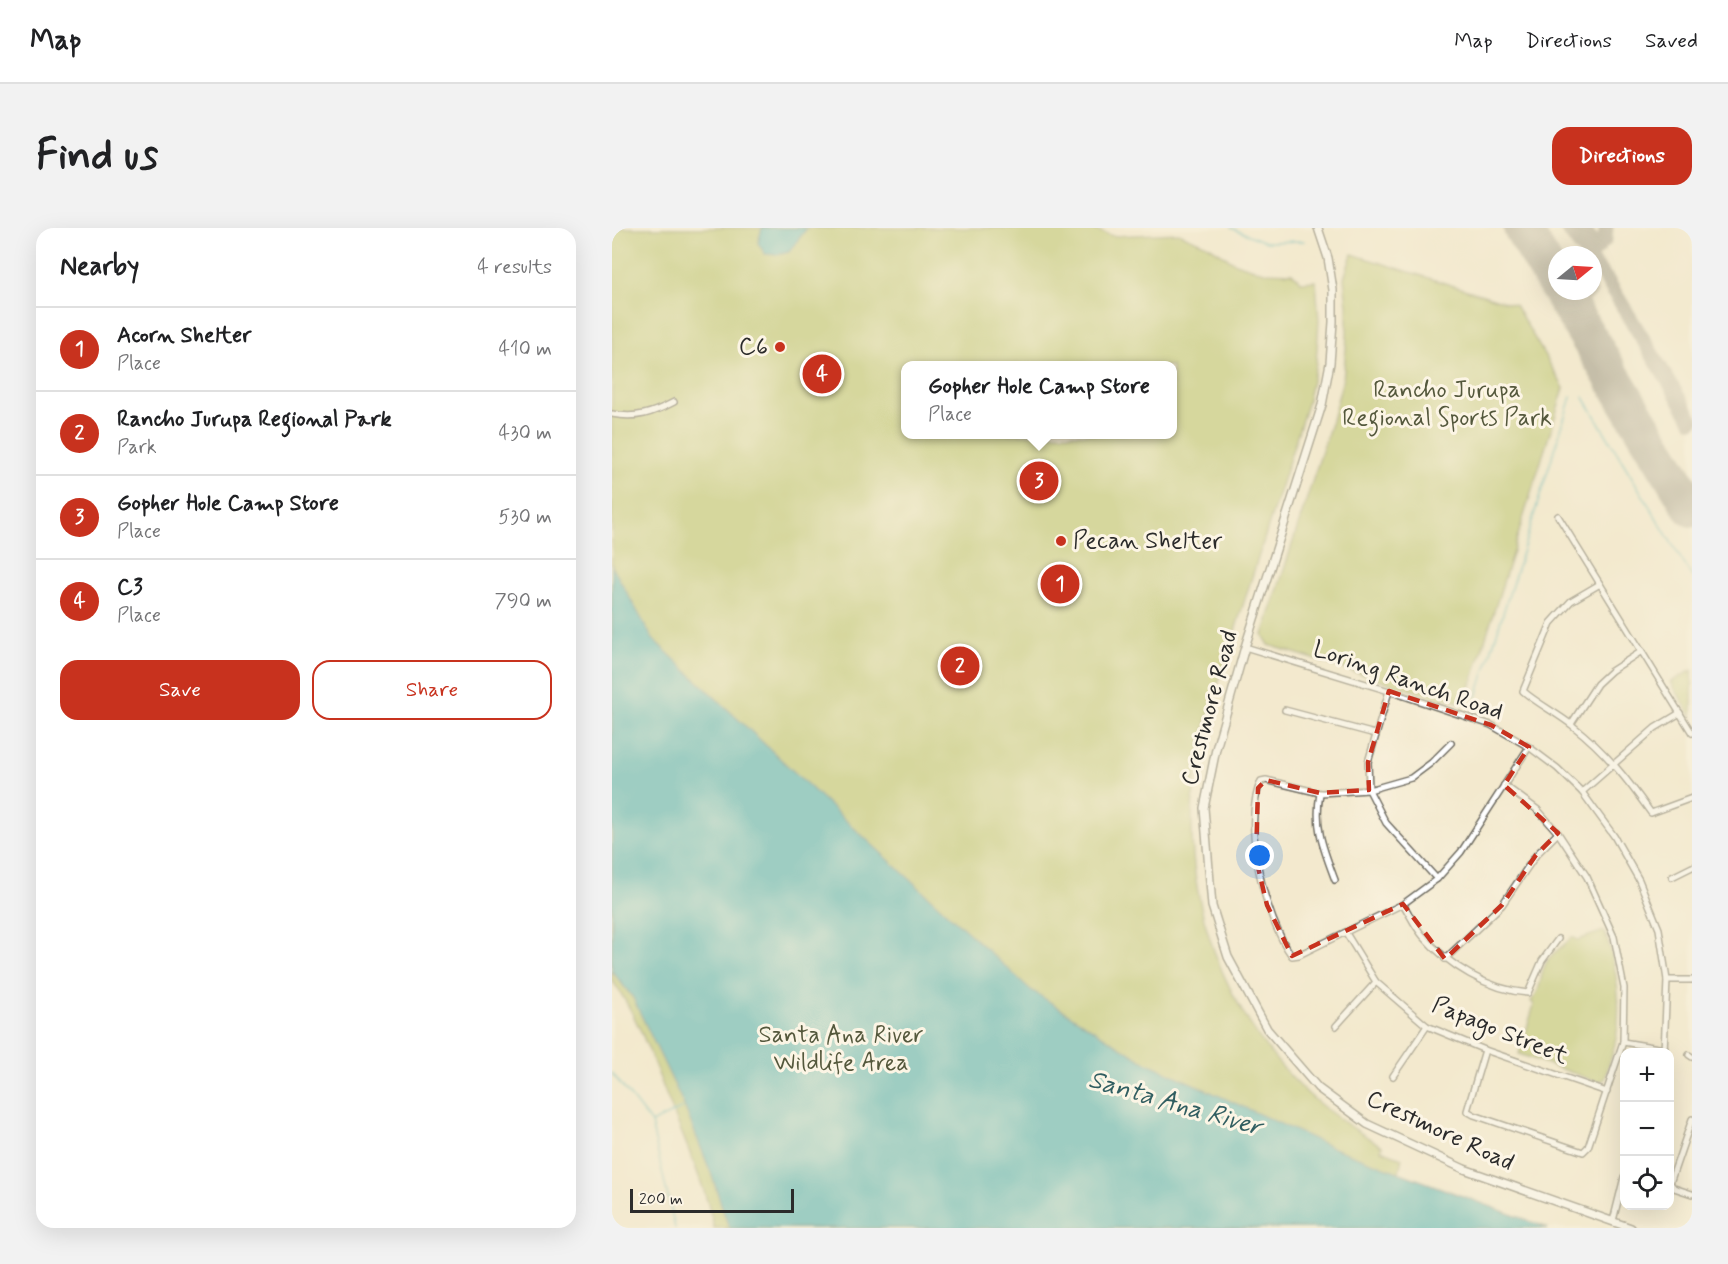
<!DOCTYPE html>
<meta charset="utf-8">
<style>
:root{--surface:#fff;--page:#f2f2f2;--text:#202124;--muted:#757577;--line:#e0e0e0;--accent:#c8321e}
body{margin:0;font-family:Mynerve,sans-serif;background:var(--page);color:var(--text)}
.controls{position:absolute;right:18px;bottom:18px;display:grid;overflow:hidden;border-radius:12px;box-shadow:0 6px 24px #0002}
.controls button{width:54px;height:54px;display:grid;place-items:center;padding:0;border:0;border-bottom:2px solid var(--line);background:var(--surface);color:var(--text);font:30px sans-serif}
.compass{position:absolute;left:936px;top:18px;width:54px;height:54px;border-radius:50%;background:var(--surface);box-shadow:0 6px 24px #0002;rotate:72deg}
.scale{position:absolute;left:18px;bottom:15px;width:164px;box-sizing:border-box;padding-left:6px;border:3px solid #2b2b2b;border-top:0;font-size:16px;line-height:21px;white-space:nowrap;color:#2b2b2b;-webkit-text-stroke:4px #fcf5e5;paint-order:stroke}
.you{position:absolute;left:648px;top:628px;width:21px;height:21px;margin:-15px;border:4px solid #fff;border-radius:50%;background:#1a73e8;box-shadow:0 0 0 9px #1a73e833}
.badge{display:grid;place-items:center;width:39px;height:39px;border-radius:50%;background:var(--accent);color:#fff;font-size:20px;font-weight:700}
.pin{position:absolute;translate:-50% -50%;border:3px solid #fff;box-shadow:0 2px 6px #0006}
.popup{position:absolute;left:289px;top:133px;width:276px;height:78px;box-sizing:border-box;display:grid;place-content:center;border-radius:12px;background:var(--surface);filter:drop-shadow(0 2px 4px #0005);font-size:20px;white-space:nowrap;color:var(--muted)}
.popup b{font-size:22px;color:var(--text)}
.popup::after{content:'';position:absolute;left:50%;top:100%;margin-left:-12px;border:12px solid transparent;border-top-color:var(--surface)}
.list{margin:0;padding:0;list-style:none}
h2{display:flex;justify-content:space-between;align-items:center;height:78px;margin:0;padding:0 24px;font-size:26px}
h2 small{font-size:20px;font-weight:400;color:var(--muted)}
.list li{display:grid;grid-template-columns:39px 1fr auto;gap:18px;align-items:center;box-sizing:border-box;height:84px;padding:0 24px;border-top:2px solid var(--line)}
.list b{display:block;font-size:22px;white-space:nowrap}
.list p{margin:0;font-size:20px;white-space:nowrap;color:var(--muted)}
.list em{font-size:20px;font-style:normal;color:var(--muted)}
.actions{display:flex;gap:12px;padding:18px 24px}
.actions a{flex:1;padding:14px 0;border:2px solid var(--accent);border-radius:18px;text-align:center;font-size:21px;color:var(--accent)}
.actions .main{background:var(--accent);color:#fff}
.icon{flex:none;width:33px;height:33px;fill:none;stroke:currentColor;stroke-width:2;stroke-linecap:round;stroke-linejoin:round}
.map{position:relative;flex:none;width:1080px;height:1000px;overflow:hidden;border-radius:18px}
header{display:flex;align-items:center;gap:36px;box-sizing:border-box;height:84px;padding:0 30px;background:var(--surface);border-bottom:2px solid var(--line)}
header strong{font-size:28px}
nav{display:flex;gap:33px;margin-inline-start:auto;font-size:21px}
.intro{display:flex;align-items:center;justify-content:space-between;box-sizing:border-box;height:144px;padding:0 36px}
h1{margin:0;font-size:42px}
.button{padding:15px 27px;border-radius:18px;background:var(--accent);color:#fff;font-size:21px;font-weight:700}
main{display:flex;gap:36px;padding:0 36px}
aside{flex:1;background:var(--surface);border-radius:18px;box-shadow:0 6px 24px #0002}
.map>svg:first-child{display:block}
</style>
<header>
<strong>Map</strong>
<nav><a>Map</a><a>Directions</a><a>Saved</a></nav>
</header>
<div class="intro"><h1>Find us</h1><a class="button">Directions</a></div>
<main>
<aside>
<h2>Nearby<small>4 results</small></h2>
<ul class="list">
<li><span class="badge">1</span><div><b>Acorn Shelter</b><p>Place</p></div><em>410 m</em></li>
<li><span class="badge">2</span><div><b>Rancho Jurupa Regional Park</b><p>Park</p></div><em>430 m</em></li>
<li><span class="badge">3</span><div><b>Gopher Hole Camp Store</b><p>Place</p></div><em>530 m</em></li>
<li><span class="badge">4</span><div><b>C3</b><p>Place</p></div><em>790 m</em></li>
</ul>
<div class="actions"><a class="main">Save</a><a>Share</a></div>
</aside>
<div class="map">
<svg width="1080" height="1000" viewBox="0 0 1080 1000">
<rect width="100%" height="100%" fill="#fcf5e5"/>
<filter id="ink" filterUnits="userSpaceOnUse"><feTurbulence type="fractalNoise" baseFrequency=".0167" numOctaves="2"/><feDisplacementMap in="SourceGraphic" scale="12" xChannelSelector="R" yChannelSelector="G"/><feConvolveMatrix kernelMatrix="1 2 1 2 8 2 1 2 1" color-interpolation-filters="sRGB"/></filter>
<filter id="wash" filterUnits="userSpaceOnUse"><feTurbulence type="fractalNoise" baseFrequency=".008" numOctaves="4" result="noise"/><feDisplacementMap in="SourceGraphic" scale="24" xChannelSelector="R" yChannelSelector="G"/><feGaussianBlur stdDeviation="1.35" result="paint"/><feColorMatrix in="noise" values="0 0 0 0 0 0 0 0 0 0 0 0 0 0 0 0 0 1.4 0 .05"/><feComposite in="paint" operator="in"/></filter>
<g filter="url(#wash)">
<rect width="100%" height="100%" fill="#f3e9ce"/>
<g fill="#b4c163" stroke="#707647" stroke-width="1.5" fill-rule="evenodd">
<path d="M 0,0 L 477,0 L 501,8 L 567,5 L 597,18 L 623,35 L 652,44 L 680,45 L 689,54 L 704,53 L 707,93 L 704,135 L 695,176 C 670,254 646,331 621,409 C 606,458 587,507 582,558 C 570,671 611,784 693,863 C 716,885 743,902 770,918 L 769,922 L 790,930 L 775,1000 L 102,1000 C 94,961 77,923 62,886 C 43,841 29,792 0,752 ZM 294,138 L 560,138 L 560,206 L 294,206 Z"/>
<path d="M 740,26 L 903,77 L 952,160 L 853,476 L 833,470 L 832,472 L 657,417 L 651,407 L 720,192 L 731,151 L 735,109 L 735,78 L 732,50 Z"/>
<path d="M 1080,442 L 1080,490 L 1059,454 Z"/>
<path d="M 992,703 C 1005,736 1011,780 1003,815 C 1001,827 996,839 993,851 L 986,854 L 907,826 L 922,777 L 919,773 C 931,761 927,746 935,733 C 941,723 953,718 960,709 L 966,712 Z"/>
</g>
<g fill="#39abb3" stroke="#326b6f" stroke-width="1.5">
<path d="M 150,0 L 195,0 L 177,24 L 165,27 L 153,26 L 146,15 Z"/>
<path d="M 0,338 L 41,411 L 230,589 L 419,762 L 529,832 L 719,919 L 936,1000 L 117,1000 L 99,945 L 71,875 L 21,770 L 0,743 Z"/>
</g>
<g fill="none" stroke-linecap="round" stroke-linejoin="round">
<g stroke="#39abb3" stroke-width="1.5">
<path d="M 619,0 L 654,14 L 692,13"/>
<path d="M 971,168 L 1080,349"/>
<path d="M 861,481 L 959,169"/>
<path d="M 0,845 L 39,895 L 71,880"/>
<path d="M 39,895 L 63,1000"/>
</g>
<g stroke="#8f8a7c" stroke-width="15">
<path d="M 955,0 L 975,27"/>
<path d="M 970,0 L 986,19"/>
<path d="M 978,27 L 993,11 L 994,0"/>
<path d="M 981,35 L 995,52 L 1080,192"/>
<path d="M 957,77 L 978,63"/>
</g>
<g stroke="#8f8a7c" stroke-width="38">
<path d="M 910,0 L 945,58"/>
<path d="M 948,63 L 1080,280"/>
</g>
</g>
</g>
<g filter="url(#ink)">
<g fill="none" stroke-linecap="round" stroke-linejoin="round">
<g stroke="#716e64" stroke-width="8">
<g id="minor">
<path d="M 0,186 C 24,191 41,185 62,174"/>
<path d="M 946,288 L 1080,505"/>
<path d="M 988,356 L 959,373 L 939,395 L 911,463 C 926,476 945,485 961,498 C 993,523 1016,552 1039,585 L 1080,570"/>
<path d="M 633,419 L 777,463 L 879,497 L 917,519 L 945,540 L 970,564 L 1002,608 L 1027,652 L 1047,701 L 1055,752 L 1052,824"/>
<path d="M 777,463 L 756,534 L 757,562 L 774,595 L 825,651"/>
<path d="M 673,482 L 763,506"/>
<path d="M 959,496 L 985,456 L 999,443 L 1030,423"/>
<path d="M 839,515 L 819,535 L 799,550 L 757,562 L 708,565 L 654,552 L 649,553 C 629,596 653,691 680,728 L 687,727 L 791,676 L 825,651 L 849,624 L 917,519"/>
<path d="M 970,564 L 1043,500 L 1068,485"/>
<path d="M 708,565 C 702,599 711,620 723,652"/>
<path d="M 1060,649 L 1080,639"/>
<path d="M 791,676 C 798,687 803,699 811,708 C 836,737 876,762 916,765 L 930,733 L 946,711"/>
<path d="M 734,705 L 764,754 L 815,798 L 873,822 L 995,864"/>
<path d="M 833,731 L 890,677 L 924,627 L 946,605"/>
<path d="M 1055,752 L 1080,752"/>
<path d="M 724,798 L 764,754"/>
<path d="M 1011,814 L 1053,821"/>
<path d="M 873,822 L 855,883 L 862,887 L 971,924 L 976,919 L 1011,814 L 1012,760 L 1002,709 L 975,649 L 946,605 L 926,582 L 892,557"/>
<path d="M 1077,827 L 1080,829"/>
<path d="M 781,848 L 815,798"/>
<path d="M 1080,891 L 1058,955 L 1062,960 L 1080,966"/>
<path d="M 1001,993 L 1012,949"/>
</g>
</g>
<g stroke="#716e64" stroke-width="10">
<path id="tertiary" d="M 706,0 L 716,30 L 721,62 L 721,94 L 718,135 L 710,177 L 633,419 L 604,521 L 592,580 L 600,678 L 616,729 L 655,801 L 706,860 L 755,896 L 852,941 L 1019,1000"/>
</g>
<use href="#minor" stroke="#fff" stroke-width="5"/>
<use href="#tertiary" stroke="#fff" stroke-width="7"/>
</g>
</g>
<path d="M0 0H1080V1000H0ZM 777,463 L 879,497 L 917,519 L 892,557 L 946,605 L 924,627 L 890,677 L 833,731 L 791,676 L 680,728 L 655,677 L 644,631 L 646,560 L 654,552 L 708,565 L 757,562 L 756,534 Z" fill="#f3e9ce" fill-opacity=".55" fill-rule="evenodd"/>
<path fill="none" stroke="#c8321e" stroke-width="4.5" stroke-dasharray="12 8" stroke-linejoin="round" d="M 777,463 L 879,497 L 917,519 L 892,557 L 946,605 L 924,627 L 890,677 L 833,731 L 791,676 L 680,728 L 655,677 L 644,631 L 646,560 L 654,552 L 708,565 L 757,562 L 756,534 Z"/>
<g fill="#c8321e" stroke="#fcf5e5" stroke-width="2">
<circle cx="168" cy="119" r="6"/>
<circle cx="449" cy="313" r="6"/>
</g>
<g text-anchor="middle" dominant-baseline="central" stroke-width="6" stroke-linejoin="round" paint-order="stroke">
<g font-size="24" fill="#2b2b2b" stroke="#fcf5e5" text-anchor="end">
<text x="156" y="119">C6</text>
<text x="461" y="313" text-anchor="start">Pecan Shelter</text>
</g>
<g font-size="24" fill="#54583c" stroke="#fcf5e5">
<text x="835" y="162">Rancho Jurupa<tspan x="835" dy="28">Regional Sports Park</tspan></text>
<text x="229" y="807">Santa Ana River<tspan x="229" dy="28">Wildlife Area</tspan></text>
</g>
<g font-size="24" fill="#2b2b2b" stroke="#fcf5e5">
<text transform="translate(796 453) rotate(19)">Loring Ranch Road</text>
<text transform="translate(598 480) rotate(-75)">Crestmore Road</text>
<text transform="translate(888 803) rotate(22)">Papago Street</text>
<text transform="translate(828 903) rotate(25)">Crestmore Road</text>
</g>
<g font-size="26" font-style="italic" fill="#315e61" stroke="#fcf5e5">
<text transform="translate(563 876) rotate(16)">Santa Ana River</text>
</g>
</g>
</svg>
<div class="controls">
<button>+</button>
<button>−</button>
<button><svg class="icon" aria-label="locate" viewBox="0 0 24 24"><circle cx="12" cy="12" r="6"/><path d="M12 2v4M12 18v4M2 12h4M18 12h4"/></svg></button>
</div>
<svg class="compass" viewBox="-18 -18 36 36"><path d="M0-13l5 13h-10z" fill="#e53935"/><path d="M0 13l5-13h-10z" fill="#757577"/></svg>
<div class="scale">200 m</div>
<div class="you"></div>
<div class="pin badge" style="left:448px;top:356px">1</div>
<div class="pin badge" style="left:348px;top:438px">2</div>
<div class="pin badge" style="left:427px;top:253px">3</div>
<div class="popup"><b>Gopher Hole Camp Store</b>Place</div>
<div class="pin badge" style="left:210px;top:146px">4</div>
</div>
</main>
